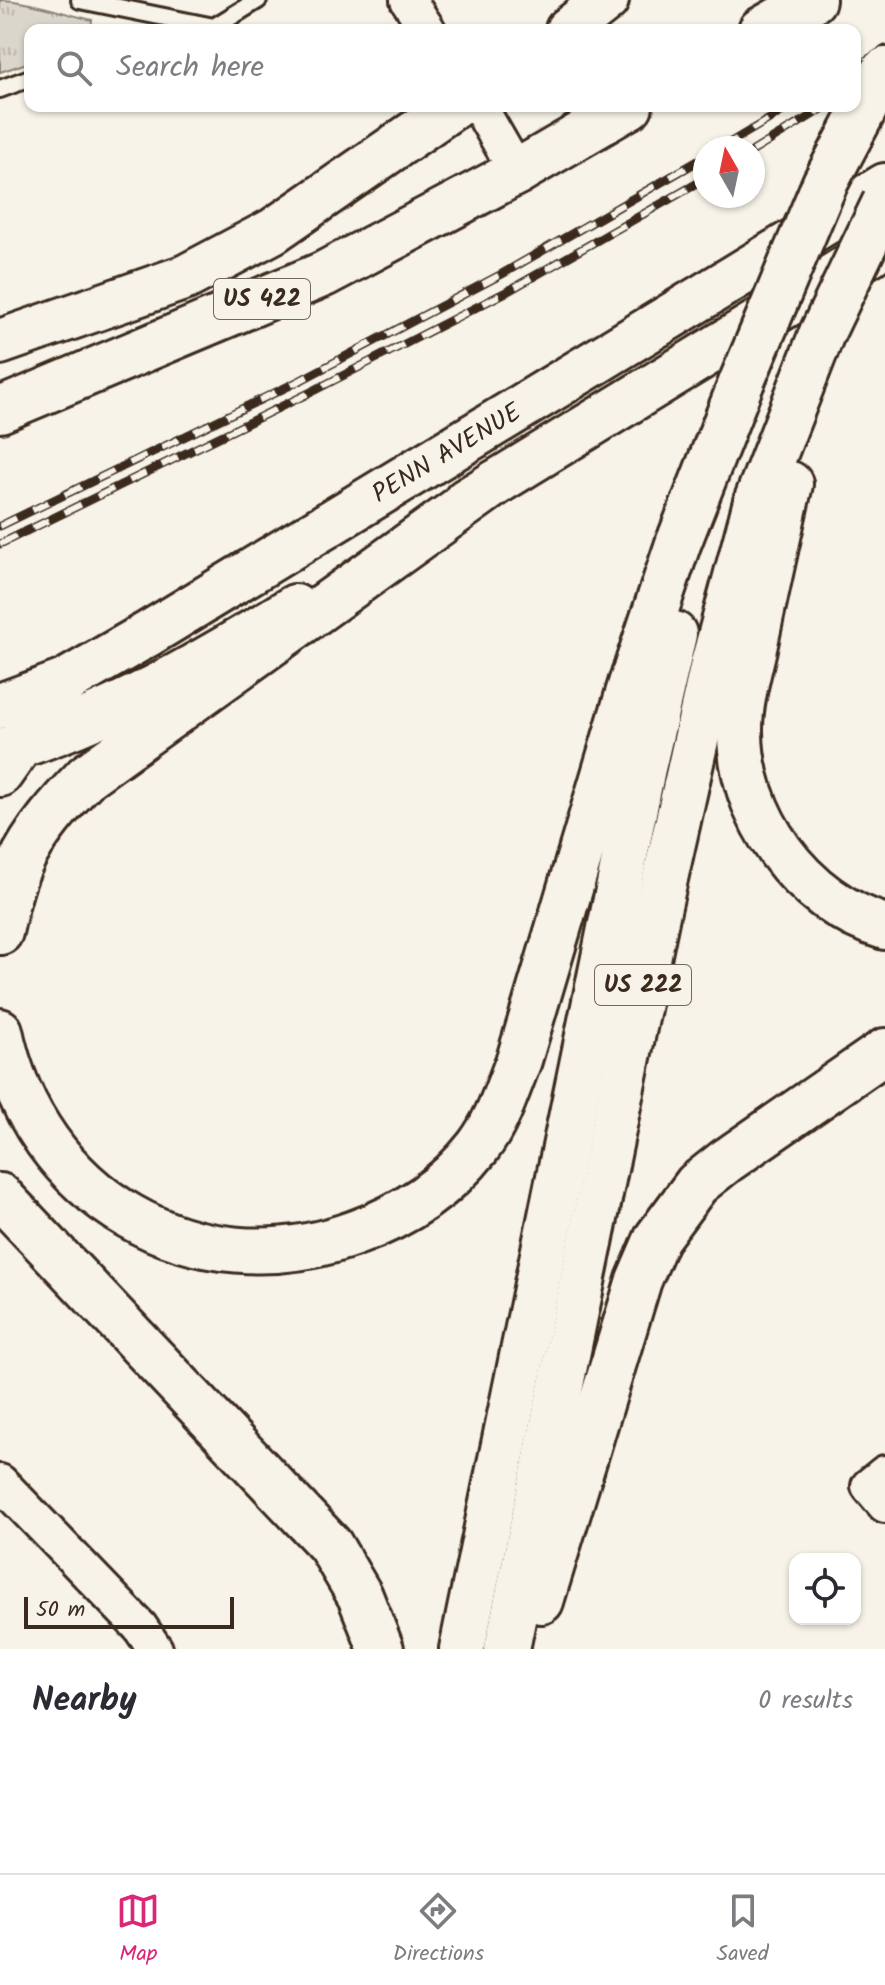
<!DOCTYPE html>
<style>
:root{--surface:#fff;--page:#f2f2f3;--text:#2b2b33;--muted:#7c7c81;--line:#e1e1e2;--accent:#db2777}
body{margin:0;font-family:Kalam,sans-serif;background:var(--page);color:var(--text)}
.controls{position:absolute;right:24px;bottom:24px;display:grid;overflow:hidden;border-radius:16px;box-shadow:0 2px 6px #0004}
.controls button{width:72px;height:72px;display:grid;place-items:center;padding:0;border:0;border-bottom:2px solid var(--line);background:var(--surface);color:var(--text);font:40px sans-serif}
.compass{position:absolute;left:693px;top:136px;width:72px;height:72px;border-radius:50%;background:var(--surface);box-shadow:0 2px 6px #0004;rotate:351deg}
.scale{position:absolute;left:24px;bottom:20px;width:210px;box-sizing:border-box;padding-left:8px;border:4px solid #3b2a1e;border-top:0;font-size:22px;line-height:28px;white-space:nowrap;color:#3b2a1e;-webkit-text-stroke:6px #f7f3e8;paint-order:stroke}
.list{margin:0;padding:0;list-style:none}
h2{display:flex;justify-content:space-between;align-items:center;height:104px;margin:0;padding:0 32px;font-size:34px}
h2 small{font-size:26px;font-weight:400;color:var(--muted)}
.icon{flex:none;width:44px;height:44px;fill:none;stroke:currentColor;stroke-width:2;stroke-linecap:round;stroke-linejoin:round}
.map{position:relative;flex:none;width:885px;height:1649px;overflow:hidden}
.search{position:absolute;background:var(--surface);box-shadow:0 2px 6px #0004;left:24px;right:24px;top:24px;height:88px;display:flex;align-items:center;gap:20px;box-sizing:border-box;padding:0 28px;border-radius:16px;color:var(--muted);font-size:30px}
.sheet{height:224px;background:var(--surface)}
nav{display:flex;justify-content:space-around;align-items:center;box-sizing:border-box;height:112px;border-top:2px solid var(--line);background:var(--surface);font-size:22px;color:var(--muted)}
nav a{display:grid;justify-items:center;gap:4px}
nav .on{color:var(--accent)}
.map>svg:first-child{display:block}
</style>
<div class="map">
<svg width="885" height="1649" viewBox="0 0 885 1649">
<defs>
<pattern id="grass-tufts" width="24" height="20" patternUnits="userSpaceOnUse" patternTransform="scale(2)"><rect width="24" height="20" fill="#dbd6cb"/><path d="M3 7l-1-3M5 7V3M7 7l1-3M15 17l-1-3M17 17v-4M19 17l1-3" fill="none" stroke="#bdb8ae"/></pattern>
</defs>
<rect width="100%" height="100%" fill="#f7f3e8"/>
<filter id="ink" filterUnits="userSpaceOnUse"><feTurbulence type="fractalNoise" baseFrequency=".0125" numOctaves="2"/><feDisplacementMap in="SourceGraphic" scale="16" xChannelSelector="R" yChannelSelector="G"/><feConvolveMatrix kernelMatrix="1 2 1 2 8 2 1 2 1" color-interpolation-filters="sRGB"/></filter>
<g filter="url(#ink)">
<path fill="url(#grass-tufts)" stroke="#8b8074" stroke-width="2" d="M 0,0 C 25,0 66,14 92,20 L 91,30 L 30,30 L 30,62 L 0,72 Z"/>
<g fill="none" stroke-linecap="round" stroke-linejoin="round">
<g stroke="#3b2a1e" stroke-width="22">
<g id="service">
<path d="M 80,0 L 214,27 L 258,0"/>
<path d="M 0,89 L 30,78"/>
</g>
</g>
<g stroke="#3b2a1e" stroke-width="40">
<g id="minor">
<path d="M 408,0 L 428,30"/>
<path d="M 479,106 L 517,172"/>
<path d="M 885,1473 L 869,1486 L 885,1505"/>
<path d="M 0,1482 L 140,1627 L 155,1649"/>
</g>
</g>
<g stroke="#3b2a1e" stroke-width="50">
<g id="primary">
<path d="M 466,501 L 871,253"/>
<path d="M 0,706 L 65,682 L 148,634 L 885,186"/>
<path d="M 2,751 C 107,720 203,663 295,607"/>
</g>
</g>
<g stroke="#3b2a1e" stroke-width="50">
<g id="trunk">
<path d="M 0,342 L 186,277 L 273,231 L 454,106"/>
<path d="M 0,410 L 324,274 L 517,172"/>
</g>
</g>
<g stroke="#3b2a1e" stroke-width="50">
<g id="motorway">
<path d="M 568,30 L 606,0"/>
<path d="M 761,30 L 813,0"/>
<path d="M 517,172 L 630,106"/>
<path d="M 790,484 C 778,536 767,587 756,639 C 750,668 740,699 740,729 C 739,816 801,902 885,927"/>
<path d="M 0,774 L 65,682"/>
<path d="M 0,932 C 5,910 9,887 19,866 C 34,833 62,802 87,776 L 497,482"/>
<path d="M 0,1031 C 34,1197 194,1292 355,1233 C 403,1216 446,1188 478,1147 C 498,1121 507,1089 519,1060 L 631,684 L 678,544 L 742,381"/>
<path d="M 0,1196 L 330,1545 L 360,1596 L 381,1649"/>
<path d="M 541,1601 L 639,1280 L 657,1238 L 697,1184 L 726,1161 L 885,1051"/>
<path d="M 462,1649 L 643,768 L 674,634"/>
<path d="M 507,1649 L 658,910 L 713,664 L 756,502 L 822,333"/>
</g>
</g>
<use href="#service" stroke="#f7f3e8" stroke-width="16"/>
<use href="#minor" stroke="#f7f3e8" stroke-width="34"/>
<use href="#primary" stroke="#f7f3e8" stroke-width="44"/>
<use href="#trunk" stroke="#f7f3e8" stroke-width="44"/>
<use href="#motorway" stroke="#f7f3e8" stroke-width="44"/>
<g stroke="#3b2a1e" stroke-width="9">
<g id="rail">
<path d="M 855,67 L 885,49"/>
<path d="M 855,89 L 885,71"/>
<path d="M 721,148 L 791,106"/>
<path d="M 753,151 L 827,106"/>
<path d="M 0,526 L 301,380 L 502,274 L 705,157"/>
<path d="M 0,544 L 309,393 L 508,291 L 705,179"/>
</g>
</g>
<use href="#rail" stroke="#f7f3e8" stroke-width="6" stroke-dasharray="18" stroke-linecap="butt"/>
<g stroke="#3b2a1e" stroke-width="50" stroke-linecap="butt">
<g id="motorway-bridge">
<path d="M 822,333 L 885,202"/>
<path d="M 742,381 L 825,183 L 885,70"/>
</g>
</g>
<use href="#motorway-bridge" stroke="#f7f3e8" stroke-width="44"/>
</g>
</g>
<g text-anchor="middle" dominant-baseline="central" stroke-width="8" stroke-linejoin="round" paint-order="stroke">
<g fill="#f7f3e8" stroke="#73665b" stroke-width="2">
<rect x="214" y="279" width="96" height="40" rx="6"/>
<rect x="595" y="965" width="96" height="40" rx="6"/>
</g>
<g font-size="24" font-weight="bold" fill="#3b2a1e">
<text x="262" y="299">US 422</text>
<text x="643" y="985">US 222</text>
</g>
<g font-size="26" fill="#3b2a1e" stroke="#f7f3e8">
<text transform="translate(447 454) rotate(-31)">PENN AVENUE</text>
</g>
</g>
</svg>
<div class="controls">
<button><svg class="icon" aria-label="locate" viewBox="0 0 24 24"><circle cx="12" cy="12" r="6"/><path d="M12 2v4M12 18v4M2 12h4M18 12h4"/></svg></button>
</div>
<svg class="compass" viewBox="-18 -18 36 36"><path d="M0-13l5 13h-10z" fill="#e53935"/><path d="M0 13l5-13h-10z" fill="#7c7c81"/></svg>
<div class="scale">50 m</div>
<div class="search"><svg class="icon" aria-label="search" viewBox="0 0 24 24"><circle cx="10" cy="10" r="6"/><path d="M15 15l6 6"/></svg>Search here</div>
</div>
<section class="sheet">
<h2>Nearby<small>0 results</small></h2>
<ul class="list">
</ul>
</section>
<nav>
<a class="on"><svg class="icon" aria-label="map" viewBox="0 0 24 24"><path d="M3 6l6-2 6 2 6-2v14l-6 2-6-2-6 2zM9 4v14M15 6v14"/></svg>Map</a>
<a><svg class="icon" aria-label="directions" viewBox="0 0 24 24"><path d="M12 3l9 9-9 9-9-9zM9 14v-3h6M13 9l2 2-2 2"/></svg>Directions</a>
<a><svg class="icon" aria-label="saved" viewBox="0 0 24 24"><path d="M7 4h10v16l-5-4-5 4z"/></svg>Saved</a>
</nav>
